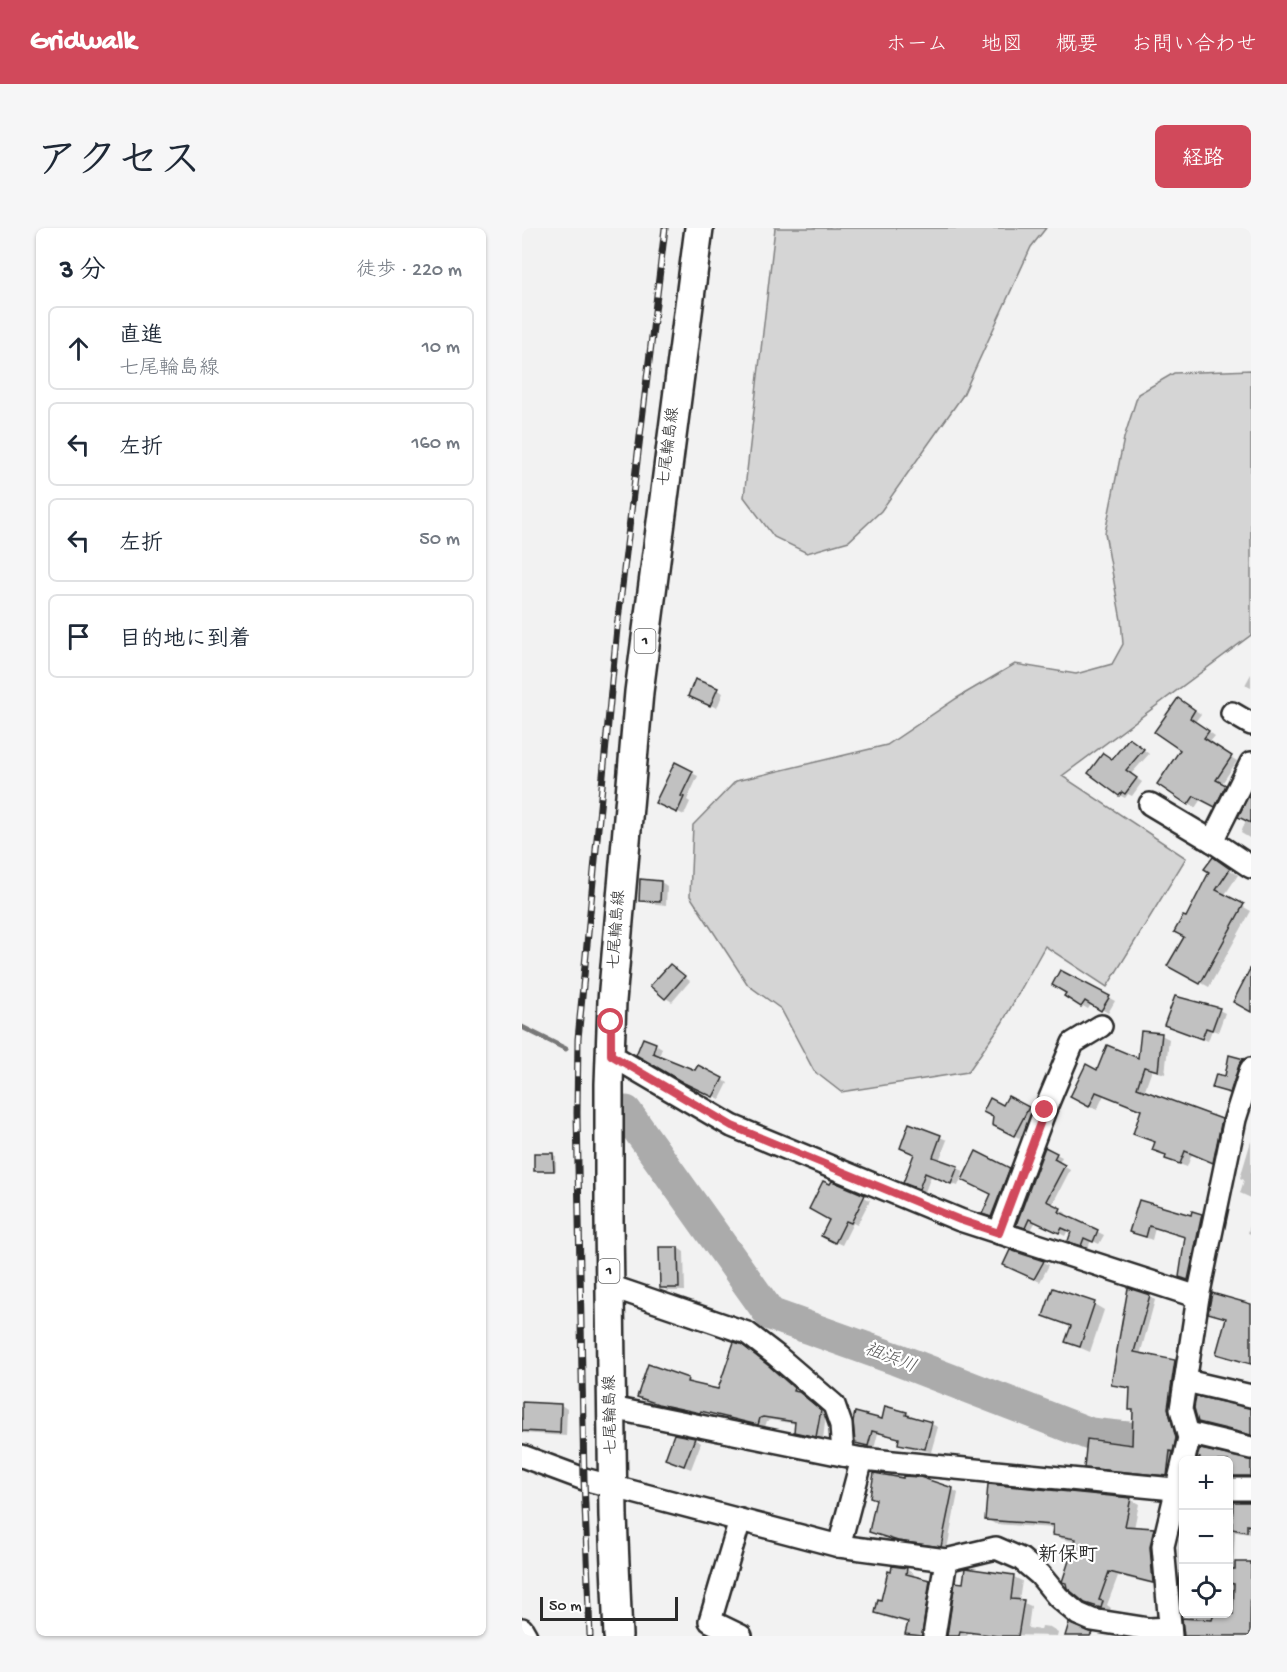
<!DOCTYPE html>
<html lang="ja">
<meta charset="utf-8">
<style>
:root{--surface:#fff;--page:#f6f6f7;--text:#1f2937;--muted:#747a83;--line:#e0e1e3;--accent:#d1495b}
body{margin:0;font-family:"Gochi Hand","Klee One",sans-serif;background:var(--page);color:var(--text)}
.controls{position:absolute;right:18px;bottom:18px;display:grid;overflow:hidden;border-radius:9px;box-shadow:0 2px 4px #0004}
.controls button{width:54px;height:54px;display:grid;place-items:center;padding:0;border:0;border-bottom:2px solid var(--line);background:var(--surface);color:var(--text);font:30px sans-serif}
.scale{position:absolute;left:18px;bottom:15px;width:138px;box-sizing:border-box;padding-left:6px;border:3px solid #2b2b2b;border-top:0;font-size:16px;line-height:21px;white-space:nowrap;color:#2b2b2b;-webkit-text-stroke:4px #fff;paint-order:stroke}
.stop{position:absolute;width:18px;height:18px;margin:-14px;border:4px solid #d1495b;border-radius:50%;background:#fff}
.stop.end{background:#d1495b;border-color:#fff;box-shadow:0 2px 6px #0008}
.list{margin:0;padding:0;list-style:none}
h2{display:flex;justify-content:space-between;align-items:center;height:78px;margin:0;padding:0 24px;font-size:26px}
h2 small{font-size:20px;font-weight:400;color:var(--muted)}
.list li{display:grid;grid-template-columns:39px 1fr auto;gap:18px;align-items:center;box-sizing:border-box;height:84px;margin:0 12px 12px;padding:0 12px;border:2px solid var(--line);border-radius:9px}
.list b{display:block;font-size:22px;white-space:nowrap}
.list p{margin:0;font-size:20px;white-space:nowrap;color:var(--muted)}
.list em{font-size:20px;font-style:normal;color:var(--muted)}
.icon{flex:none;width:33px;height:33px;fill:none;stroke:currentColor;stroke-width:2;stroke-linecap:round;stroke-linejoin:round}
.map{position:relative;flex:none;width:729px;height:1408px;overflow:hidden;border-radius:9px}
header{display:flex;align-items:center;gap:36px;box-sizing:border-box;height:84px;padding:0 30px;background:var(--accent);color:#fff}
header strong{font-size:28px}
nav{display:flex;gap:33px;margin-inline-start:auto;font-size:21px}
.intro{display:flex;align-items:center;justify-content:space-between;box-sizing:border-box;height:144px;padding:0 36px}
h1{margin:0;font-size:42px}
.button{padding:15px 27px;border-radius:9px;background:var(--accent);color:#fff;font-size:21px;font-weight:700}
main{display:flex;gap:36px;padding:0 36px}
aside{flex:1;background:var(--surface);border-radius:9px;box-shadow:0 2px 4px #0004}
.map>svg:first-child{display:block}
</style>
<header>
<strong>Gridwalk</strong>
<nav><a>ホーム</a><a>地図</a><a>概要</a><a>お問い合わせ</a></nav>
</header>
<div class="intro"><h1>アクセス</h1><a class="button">経路</a></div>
<main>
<aside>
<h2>3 分<small>徒歩 · 220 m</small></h2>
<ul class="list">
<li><svg class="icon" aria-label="ahead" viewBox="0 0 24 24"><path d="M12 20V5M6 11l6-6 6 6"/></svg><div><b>直進</b><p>七尾輪島線</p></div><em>10 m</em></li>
<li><svg class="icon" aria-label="left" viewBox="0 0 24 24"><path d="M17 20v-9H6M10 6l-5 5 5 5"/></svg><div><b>左折</b></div><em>160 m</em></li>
<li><svg class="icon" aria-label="left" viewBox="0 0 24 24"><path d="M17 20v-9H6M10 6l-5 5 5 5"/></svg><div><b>左折</b></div><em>50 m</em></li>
<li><svg class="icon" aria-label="arrive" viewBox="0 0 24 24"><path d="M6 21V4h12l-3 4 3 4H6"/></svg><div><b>目的地に到着</b></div></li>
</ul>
</aside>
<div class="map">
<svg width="729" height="1408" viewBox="0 0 729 1408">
<rect width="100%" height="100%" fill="#f2f2f2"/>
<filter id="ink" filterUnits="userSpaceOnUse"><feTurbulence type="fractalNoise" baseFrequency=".0167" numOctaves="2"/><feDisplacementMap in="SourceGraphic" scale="12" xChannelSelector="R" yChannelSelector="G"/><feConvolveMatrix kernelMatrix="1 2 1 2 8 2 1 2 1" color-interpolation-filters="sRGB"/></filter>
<g filter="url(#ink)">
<g fill="#d5d5d5" stroke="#808080" stroke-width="1.5">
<path d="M 253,0 L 524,0 L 509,19 L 441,167 L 359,283 L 327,313 L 285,325 L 252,309 L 222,269 Z"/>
<path d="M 729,142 L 729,407 L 540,548 L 664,630 L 585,759 L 523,718 L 480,795 L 446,844 L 319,864 L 292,843 L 259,781 L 226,757 L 168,668 L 171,597 L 214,553 L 365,517 L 435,470 L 493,436 L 554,446 L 590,436 L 601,416 L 599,392 L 583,305 L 602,210 L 616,166 L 652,145 Z"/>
</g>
<g fill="#0003">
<path d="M 729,446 L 729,460 L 723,457 Z"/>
<path d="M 195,462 L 201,465 L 195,480 L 174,471 Z"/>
<path d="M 662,475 L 679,486 L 673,494 L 693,508 L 687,515 L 715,533 L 699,557 L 709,562 L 699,581 L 679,571 L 673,580 L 637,556 L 660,521 Z"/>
<path d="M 613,515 L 627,526 L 609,546 L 620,554 L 610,568 L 606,566 L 603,570 L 597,567 L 590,533 Z"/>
<path d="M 170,545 L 176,548 L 165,572 L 168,574 L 162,587 L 140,576 Z"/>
<path d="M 729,567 L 729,611 L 719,605 L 724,592 L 718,589 Z"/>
<path d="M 699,636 L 716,647 L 702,668 L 729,683 L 687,759 L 647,737 L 663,708 L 665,691 Z"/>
<path d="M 139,654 L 145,658 L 144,677 L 125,675 L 118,672 Z"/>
<path d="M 148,738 L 168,753 L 150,774 L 144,770 Z"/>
<path d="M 539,744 L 593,773 L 586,785 L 570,775 L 566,781 L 544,768 L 546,765 Z"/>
<path d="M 697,782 L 703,785 L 696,804 L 690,802 L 686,813 L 644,797 Z"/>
<path d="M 639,807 L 647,811 L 643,846 L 630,842 L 622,864 L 707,897 L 698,938 L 670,926 L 665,939 L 652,934 L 645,930 L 645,928 L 632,922 L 634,915 L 612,905 L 621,883 L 582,867 L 575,882 L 557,873 L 576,844 L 617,832 Z"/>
<path d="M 135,817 L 140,820 L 137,829 L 174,844 L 177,839 L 206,855 L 198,871 L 162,854 L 116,826 L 129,833 Z"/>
<path d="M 708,829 L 721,832 L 729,837 L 717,869 L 692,859 L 704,850 Z"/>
<path d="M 487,870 L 513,884 L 499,911 L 471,896 Z"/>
<path d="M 388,897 L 425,912 L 417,933 L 442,943 L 439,950 L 487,941 L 493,944 L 475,991 L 467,988 L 471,965 L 439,950 L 436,958 L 409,948 L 403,964 L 389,958 L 393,926 L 379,920 Z"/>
<path d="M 729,913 L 729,970 L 718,965 L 722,952 L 718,950 Z"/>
<path d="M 524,921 L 540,929 L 537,935 L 548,942 L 530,977 L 544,985 L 543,988 L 582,1007 L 577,1016 L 569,1012 L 566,1020 L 557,1018 L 548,1013 L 551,1004 L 546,1002 L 543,1008 L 514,993 L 509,1002 L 502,1000 Z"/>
<path d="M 31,927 L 34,928 L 34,943 L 14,942 Z"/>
<path d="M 342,969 L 348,972 L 335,997 L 331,995 L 320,1017 L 307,1011 Z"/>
<path d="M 618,974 L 670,989 L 680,987 L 686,991 L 673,1055 L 658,1049 L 665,1010 L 633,1000 L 630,1012 L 609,1004 Z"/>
<path d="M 729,994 L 729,1006 L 726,1005 Z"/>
<path d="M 156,1020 L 162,1024 L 163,1063 L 146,1063 L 140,1059 Z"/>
<path d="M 521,1034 L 527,1037 L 518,1054 L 489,1040 Z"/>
<path d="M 627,1068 L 633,1072 L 618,1127 L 653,1134 L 659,1137 L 660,1214 L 651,1250 L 569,1242 L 563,1239 L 612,1219 L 613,1183 L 608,1181 L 609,1161 L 597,1159 L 591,1156 Z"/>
<path d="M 572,1076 L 582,1082 L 568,1124 L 545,1114 L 550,1099 L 523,1088 Z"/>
<path d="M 729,1077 L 729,1136 L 702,1129 L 696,1126 L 705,1091 L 688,1084 Z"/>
<path d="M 225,1122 L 304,1187 L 301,1211 L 279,1207 L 273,1203 L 274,1196 L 249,1192 L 245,1193 L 243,1199 L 185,1185 L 184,1187 L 144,1179 L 116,1168 L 166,1152 L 172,1155 L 171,1157 L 197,1163 Z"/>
<path d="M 0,1176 L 39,1177 L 45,1181 L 44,1208 L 0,1205 Z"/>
<path d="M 364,1180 L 385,1185 L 416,1199 L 409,1224 L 384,1219 L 378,1216 L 379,1211 L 356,1205 L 352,1221 L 334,1214 L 361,1193 Z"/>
<path d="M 677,1193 L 729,1196 L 729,1208 L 683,1197 Z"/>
<path d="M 172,1211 L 179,1215 L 169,1241 L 151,1234 Z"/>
<path d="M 706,1232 L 729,1233 L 729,1252 L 706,1255 Z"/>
<path d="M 430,1261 L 436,1265 L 425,1321 L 383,1315 L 348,1304 L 356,1272 L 349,1269 Z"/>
<path d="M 608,1271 L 617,1276 L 612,1300 L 632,1301 L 640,1306 L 639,1358 L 596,1348 L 585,1377 L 589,1380 L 587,1384 L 564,1374 L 554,1314 L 540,1311 L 531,1306 L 532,1300 L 473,1296 L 465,1291 Z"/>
<path d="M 706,1274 L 729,1275 L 729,1306 L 713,1304 L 711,1335 L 729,1336 L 729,1408 L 662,1408 L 662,1391 L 667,1392 L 667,1386 L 706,1386 Z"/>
<path d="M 662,1316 L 662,1334 L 658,1332 Z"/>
<path d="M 384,1341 L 392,1346 L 392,1349 L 407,1353 L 416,1358 L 408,1408 L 384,1408 L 387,1396 L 363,1389 L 354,1385 L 360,1374 Z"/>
<path d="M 492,1349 L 500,1353 L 497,1373 L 509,1378 L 506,1400 L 519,1402 L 520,1398 L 528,1399 L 536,1404 L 535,1408 L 446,1406 L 445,1408 L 426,1408 L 435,1355 L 442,1357 Z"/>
</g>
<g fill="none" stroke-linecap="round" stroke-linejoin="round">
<path stroke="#787878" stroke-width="5" d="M 0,799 L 44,821"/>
<path stroke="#ababab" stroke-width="33" d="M 104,884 L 248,1086 L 374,1131 L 568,1206 L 653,1215"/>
</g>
<g fill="#c1c1c1" stroke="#2b2b2b" stroke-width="1.5">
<path d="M 173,451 L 196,460 L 188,478 L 166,468 Z"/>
<path d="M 656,470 L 673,482 L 668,490 L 687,503 L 682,510 L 710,528 L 694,552 L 704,557 L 693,579 L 672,568 L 666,577 L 635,556 L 658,522 L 632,504 Z"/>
<path d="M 607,510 L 622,521 L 604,542 L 615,550 L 603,566 L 600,564 L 597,568 L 566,545 L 581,525 L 590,531 Z"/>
<path d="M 153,534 L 171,543 L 159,568 L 162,569 L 155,585 L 133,575 Z"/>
<path d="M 726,569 L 729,571 L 729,595 L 716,589 Z"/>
<path d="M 691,629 L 708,641 L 694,662 L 722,676 L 678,756 L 645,738 L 662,709 L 652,704 L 661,688 L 664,689 L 687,644 L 682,641 Z"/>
<path d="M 118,651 L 139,653 L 138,674 L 117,673 Z"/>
<path d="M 148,736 L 163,748 L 143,771 L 128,758 Z"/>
<path d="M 729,739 L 729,784 L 711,774 Z"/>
<path d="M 538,742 L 588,768 L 579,783 L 563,773 L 559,779 L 542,768 L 544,765 L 530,757 Z"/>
<path d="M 653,768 L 698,780 L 690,802 L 684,800 L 680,811 L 642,797 Z"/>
<path d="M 619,803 L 640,805 L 636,843 L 622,839 L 615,860 L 700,891 L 691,935 L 663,923 L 658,936 L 643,931 L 644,927 L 630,922 L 633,914 L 611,906 L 619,882 L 574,864 L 567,879 L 548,869 L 564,836 L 575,842 L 585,817 L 616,830 Z"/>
<path d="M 121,810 L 134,815 L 131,825 L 173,842 L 176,837 L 201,850 L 191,869 L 162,855 L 114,827 Z"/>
<path d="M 707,827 L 722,831 L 717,837 L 708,865 L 690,860 L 694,846 L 703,848 Z"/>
<path d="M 486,868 L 507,879 L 492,908 L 470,897 L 471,889 L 461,884 L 468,870 L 481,877 Z"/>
<path d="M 387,895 L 419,907 L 411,929 L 436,938 L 429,956 L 403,945 L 397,961 L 381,955 L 392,926 L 378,920 Z"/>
<path d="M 523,919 L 535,925 L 532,931 L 543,937 L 524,973 L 539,980 L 537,984 L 576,1002 L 571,1014 L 562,1010 L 559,1018 L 549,1015 L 546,1013 L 549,1004 L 540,1000 L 537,1005 L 507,991 L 503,1000 L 494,997 Z"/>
<path d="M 454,923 L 488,940 L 469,989 L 460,986 L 469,966 L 440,952 Z"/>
<path d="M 12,925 L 31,925 L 32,943 L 12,943 Z"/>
<path d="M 301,953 L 308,956 L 310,953 L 343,967 L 329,995 L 324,993 L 313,1015 L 299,1008 L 307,992 L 287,981 Z"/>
<path d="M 617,972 L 669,987 L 670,983 L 680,986 L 666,1052 L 657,1049 L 663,1009 L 627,998 L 624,1009 L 607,1004 Z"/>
<path d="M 137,1019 L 156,1019 L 157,1060 L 138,1060 Z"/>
<path d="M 488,1022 L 522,1033 L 512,1051 L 481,1037 Z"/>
<path d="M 531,1060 L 573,1074 L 558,1119 L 543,1114 L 549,1098 L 521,1088 Z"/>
<path d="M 606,1060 L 628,1067 L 612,1124 L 653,1132 L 646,1180 L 654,1210 L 651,1224 L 648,1223 L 645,1248 L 562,1240 L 565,1211 L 610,1217 L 611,1182 L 607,1182 L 608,1160 L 589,1157 Z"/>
<path d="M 690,1065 L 729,1076 L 729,1136 L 694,1126 L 704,1090 L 686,1085 Z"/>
<path d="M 212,1114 L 219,1116 L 247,1138 L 272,1160 L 271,1163 L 277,1164 L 299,1182 L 294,1209 L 272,1204 L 273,1194 L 241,1189 L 238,1190 L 236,1197 L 179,1183 L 178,1185 L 136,1176 L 115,1169 L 126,1136 L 166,1150 L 165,1154 L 196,1161 Z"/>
<path d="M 674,1168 L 729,1180 L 729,1207 L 676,1194 L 672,1180 Z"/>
<path d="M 0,1174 L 39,1176 L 38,1205 L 0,1203 Z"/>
<path d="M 363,1178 L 385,1184 L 384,1187 L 410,1194 L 403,1221 L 376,1216 L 377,1210 L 350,1203 L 346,1218 L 333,1215 L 331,1193 L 333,1184 L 360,1191 Z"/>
<path d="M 152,1206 L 173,1210 L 162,1238 L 143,1231 Z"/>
<path d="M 678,1221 L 729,1232 L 729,1248 L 706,1248 L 706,1233 L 677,1233 L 678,1230 L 675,1229 Z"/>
<path d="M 352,1245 L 381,1250 L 381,1248 L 398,1249 L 431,1260 L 419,1319 L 376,1313 L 347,1304 L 354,1271 L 348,1269 Z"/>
<path d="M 466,1256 L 609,1270 L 603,1298 L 632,1300 L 628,1319 L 631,1355 L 587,1344 L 577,1372 L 581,1373 L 579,1380 L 563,1375 L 545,1360 L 544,1355 L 540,1354 L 554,1311 L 530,1307 L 531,1297 L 463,1292 Z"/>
<path d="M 711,1274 L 729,1274 L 729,1298 L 725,1297 L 725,1304 L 710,1301 Z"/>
<path d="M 713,1334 L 729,1334 L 728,1408 L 662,1408 L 660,1390 L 690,1392 L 692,1386 L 711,1386 L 712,1356 L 706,1355 L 706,1341 L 713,1341 Z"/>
<path d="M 370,1338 L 385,1340 L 384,1346 L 408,1352 L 400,1408 L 383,1406 L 386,1394 L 353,1385 L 356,1371 L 359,1372 L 366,1343 L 369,1344 Z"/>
<path d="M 443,1340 L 492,1347 L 489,1371 L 502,1372 L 496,1408 L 476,1408 L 438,1403 L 437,1408 L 425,1408 L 433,1354 L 441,1355 Z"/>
<path d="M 547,1395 L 570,1405 L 568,1408 L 543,1408 Z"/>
</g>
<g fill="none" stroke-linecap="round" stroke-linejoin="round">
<g stroke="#2b2b2b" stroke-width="26">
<g id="minor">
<path d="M 710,485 L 729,496"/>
<path d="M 628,576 L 690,613 L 729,639"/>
<path d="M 690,613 L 729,535"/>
<path d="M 89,827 L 210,898 L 438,992 L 676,1069"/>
<path d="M 477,1005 L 523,882 L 551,815 L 579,798"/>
<path d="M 88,1058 L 225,1105 L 255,1128 L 312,1177 L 319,1197 L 321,1227"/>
<path d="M 664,1153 L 729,1168"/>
<path d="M 90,1180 L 340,1231 L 662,1262"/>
<path d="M 666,1205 L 729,1220"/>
<path d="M 0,1228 L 62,1251 L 317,1318 L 424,1332 L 474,1320 L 499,1331 L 518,1347 L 536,1369 L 556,1386 L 570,1392 L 627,1401 L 648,1400"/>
<path d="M 706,1261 L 729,1261"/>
<path d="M 218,1292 L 188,1393 L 219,1408"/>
<path d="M 317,1318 L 340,1231"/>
<path d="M 0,1401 L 4,1408"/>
<path d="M 412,1408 L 424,1332"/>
<path d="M 649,1408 L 641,1318 L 667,1210 L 659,1181 L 676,1069 L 713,891 L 729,841"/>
</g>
</g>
<g stroke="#2b2b2b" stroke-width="32">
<path id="major" d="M 96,1408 L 91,1288 L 87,993 L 87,856 L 90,773 L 117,464 L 177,0"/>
</g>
<use href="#minor" stroke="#fff" stroke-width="21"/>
<use href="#major" stroke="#fff" stroke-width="27"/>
<g stroke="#2b2b2b" stroke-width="7">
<path id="rail" d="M 68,1408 L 62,1251 L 55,885 L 56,811 L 95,400 L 143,0"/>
</g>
<use href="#rail" stroke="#fff" stroke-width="4.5" stroke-dasharray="14" stroke-linecap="butt"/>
</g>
</g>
<g fill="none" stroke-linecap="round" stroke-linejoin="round" filter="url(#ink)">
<path stroke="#d1495b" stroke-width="8" d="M 89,794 L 89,827 L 210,898 L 438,992 L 477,1005 L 523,882"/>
</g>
<g text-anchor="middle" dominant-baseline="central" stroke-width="4.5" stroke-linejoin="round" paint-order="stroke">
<g fill="#fff" stroke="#6b6b6b" stroke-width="1.5">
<rect x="112.5" y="401" width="21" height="24" rx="4.5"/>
<rect x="76.5" y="1031" width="21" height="24" rx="4.5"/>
</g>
<g font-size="15" font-weight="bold" fill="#2b2b2b">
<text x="123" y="413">1</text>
<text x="87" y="1043">1</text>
</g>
<g font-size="16" fill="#2b2b2b" stroke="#fff">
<text transform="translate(148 219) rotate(-83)">七尾輪島線</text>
<text transform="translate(96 702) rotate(-86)">七尾輪島線</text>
<text transform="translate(90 1187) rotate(-91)">七尾輪島線</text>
</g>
<g font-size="18" font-style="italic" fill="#585858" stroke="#fff">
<text transform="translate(368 1131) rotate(21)">祖浜川</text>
</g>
<g font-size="20" font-weight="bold" fill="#2b2b2b" stroke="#fff">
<text x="546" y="1328">新保町</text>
</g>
</g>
</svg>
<div class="controls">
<button>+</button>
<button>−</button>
<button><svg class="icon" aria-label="locate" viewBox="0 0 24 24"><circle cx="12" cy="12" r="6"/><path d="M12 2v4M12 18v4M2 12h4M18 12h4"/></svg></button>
</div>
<div class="scale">50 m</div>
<div class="stop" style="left:89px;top:794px"></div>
<div class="stop end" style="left:523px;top:882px"></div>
</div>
</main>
